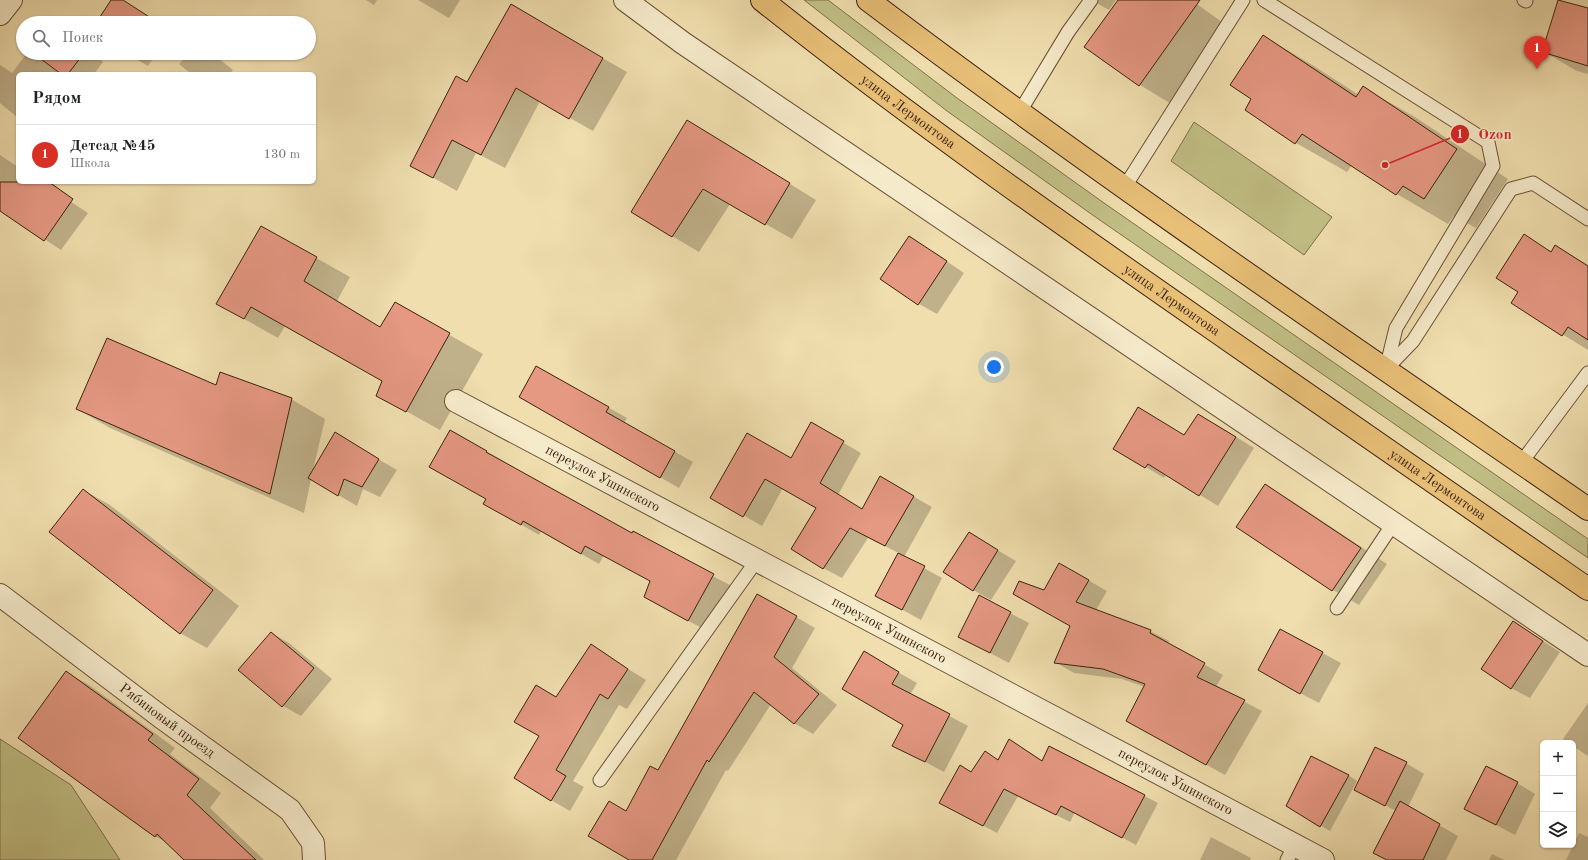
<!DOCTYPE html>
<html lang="ru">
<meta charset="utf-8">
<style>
:root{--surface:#fff;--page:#f2f2f2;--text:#202124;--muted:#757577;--line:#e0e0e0;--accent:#d93025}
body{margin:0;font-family:"Old Standard TT",serif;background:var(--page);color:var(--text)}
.controls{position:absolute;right:12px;bottom:12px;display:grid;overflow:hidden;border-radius:6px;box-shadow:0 1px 3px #0004}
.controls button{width:36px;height:36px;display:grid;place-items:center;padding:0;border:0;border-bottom:1px solid var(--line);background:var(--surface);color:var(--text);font:20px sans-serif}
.you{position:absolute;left:994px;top:367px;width:14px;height:14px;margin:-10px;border:3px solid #fff;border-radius:50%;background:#1a73e8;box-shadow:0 0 0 6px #1a73e833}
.badge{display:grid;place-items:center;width:26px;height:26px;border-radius:50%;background:var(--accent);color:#fff;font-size:13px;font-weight:700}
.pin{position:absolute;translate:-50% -33px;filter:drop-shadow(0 1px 2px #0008)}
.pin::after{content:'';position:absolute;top:21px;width:14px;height:12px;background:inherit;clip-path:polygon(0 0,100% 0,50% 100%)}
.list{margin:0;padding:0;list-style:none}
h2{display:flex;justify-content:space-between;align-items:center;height:52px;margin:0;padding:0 16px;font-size:17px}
h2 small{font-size:13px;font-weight:400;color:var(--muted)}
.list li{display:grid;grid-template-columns:26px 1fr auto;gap:12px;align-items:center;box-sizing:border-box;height:60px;padding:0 16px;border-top:1px solid var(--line)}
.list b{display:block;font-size:15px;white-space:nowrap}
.list p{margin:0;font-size:13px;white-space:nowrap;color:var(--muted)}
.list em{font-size:13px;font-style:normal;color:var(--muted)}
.icon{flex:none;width:22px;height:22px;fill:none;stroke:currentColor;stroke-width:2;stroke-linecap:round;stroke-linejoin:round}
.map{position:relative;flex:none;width:1588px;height:860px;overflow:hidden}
.search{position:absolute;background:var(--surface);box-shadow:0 1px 3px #0004;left:16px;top:16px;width:300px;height:44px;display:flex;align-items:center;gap:10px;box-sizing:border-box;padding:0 14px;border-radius:22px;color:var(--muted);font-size:15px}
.panel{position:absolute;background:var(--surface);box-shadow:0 1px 3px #0004;left:16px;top:72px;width:300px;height:112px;border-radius:6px}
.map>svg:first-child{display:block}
</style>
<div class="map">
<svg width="1588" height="860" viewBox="0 0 1588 860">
<rect width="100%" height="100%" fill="#f0deae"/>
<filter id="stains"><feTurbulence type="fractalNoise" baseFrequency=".005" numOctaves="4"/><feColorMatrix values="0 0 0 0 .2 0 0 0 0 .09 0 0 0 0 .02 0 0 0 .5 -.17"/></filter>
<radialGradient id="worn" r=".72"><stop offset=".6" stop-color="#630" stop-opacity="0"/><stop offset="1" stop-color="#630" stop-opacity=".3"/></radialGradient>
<g fill="#c1bf85" stroke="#7f704a">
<path d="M 804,0 L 828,0 L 957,98 L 1104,203 L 1588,539 L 1588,558 L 1094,216 L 947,111 Z"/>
<path d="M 1194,122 L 1332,217 L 1304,255 L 1171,161 Z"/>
<path d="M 0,739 L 71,785 L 120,860 L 0,860 Z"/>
</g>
<g fill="#0003">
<path d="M 112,0 L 122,0 L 158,23 L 97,23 Z"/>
<path d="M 366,0 L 377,0 L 374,5 Z"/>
<path d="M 418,0 L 460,0 L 449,18 Z"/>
<path d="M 1091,0 L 1116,0 L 1109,10 Z"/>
<path d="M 1119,0 L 1191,0 L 1229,27 L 1173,105 L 1140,85 L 1085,47 Z"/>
<path d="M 1559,0 L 1588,9 L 1588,74 L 1577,71 L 1544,52 Z"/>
<path d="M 511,6 L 627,72 L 593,131 L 540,101 L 505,168 L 476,153 L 457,191 L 412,166 L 468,83 Z"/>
<path d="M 1263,36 L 1314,66 L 1359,95 L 1364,88 L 1415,117 L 1508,179 L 1476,228 L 1454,216 L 1448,224 L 1397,194 L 1352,165 L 1347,172 L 1296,143 L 1246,110 L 1253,99 Z"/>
<path d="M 27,53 L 92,53 L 103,62 L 94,74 L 18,74 L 18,118 L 0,103 L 0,65 L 12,73 Z"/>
<path d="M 126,53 L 157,53 L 148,66 Z"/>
<path d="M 189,53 L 212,53 L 233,70 L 230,74 L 191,74 L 179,64 Z"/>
<path d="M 714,137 L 816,200 L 792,239 L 730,204 L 699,252 L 672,236 Z"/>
<path d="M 0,155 L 18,167 L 18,182 L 41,182 L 88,213 L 61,250 L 0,210 Z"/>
<path d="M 261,227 L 350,277 L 337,301 L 380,328 L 395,304 L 483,354 L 440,430 L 377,395 L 383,381 L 285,326 L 278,338 L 218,304 Z"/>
<path d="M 1525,236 L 1552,252 L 1555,246 L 1588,265 L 1588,350 L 1512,303 L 1519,292 Z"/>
<path d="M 927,248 L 964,273 L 937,314 L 919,304 Z"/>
<path d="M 537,367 L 627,418 L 624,423 L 693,462 L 679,488 L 520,397 Z"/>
<path d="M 216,386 L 291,399 L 325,419 L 313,470 L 335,434 L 397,470 L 380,497 L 363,489 L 357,506 L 311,479 L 304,513 L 110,428 L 77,409 Z"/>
<path d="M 811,424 L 861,453 L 838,495 L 863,510 L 881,478 L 932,507 L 904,557 L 942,578 L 921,620 L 877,596 L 899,553 L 868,538 L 842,578 L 823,568 L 817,508 L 783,488 L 762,526 L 712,497 L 791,459 Z"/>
<path d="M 1217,425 L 1254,448 L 1218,506 L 1166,474 L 1164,478 L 1114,448 L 1185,436 Z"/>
<path d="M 451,431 L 505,462 L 504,463 L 632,535 L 732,586 L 707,631 L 663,607 L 651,581 L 604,555 L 599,564 L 541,531 L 539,535 L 484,503 L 487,499 Z"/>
<path d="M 1265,486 L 1292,501 L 1387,564 L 1359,605 L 1333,590 L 1238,527 Z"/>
<path d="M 83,490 L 110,505 L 239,606 L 207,648 L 180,633 Z"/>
<path d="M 987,544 L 1016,561 L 991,600 L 973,590 Z"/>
<path d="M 1060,564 L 1107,591 L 1096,610 L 1150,631 L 1169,641 L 1168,644 L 1223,675 L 1216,687 L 1262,711 L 1225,775 L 1145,731 L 1145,687 L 1122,679 L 1074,673 L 1055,662 L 1072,626 L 1044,591 Z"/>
<path d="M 758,595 L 815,628 L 792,668 L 837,705 L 813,734 L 794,723 L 771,704 L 728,771 L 726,770 L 676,860 L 631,860 L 626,812 L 658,771 Z"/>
<path d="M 979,597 L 1029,623 L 1009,663 L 960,637 Z"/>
<path d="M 1513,622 L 1560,652 L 1530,698 L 1511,688 Z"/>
<path d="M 1280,630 L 1341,663 L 1319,703 L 1277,681 Z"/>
<path d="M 271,633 L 289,643 L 332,679 L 301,716 L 283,706 L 240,670 Z"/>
<path d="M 591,646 L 646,680 L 627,709 L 619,705 L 573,781 L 584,787 L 570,811 L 551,800 L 540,736 L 556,698 Z"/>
<path d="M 864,653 L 917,683 L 910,695 L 968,726 L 944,772 L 894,745 L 904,725 Z"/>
<path d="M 66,672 L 89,685 L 175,748 L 170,754 L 221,793 L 210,808 L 264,860 L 185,860 L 169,844 L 155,836 Z"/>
<path d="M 1588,703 L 1588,756 L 1573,746 L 1573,743 L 1569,743 L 1563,739 Z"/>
<path d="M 1010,740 L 1043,761 L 1050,747 L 1158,803 L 1136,845 L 1075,812 L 1070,822 L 1018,796 L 997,833 L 954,810 L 985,752 L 999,761 Z"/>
<path d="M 1406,763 L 1424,774 L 1408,807 L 1458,836 L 1446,860 L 1388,860 L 1396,811 L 1355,790 Z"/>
<path d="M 1348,775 L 1357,781 L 1330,831 L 1287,806 Z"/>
<path d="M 1517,783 L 1535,794 L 1515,835 L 1466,809 Z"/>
<path d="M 1579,833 L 1588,837 L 1588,860 L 1566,860 Z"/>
<path d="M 1211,837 L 1251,858 L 1250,860 L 1200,860 Z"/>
<path d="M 1492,854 L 1504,860 L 1489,860 Z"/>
</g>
<g fill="#e59882" stroke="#3d220f">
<path d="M 111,0 L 123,0 L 154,20 L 152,23 L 96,23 Z"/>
<path d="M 1118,0 L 1200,0 L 1139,86 L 1084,47 Z"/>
<path d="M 1558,0 L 1588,8 L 1588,66 L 1542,52 Z"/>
<path d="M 511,4 L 603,58 L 569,119 L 516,88 L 481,155 L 452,140 L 433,178 L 410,166 L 456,76 L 467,82 Z"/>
<path d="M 1263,35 L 1356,97 L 1363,86 L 1457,149 L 1424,199 L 1403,186 L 1396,195 L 1302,134 L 1295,144 L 1245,110 L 1251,99 L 1230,85 Z"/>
<path d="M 33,53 L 84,53 L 68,74 L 61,74 Z"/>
<path d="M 687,120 L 790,183 L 765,225 L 703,189 L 672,237 L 631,212 Z"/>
<path d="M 0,182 L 49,182 L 73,199 L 44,241 L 0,211 Z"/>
<path d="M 261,226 L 317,257 L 304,281 L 380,327 L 395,302 L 450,333 L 406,412 L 376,396 L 382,381 L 251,307 L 244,319 L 216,304 Z"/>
<path d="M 1524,234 L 1551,252 L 1555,245 L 1588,266 L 1588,340 L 1568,327 L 1562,336 L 1511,303 L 1518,292 L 1496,278 Z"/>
<path d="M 909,236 L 947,261 L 918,305 L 880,279 Z"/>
<path d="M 107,338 L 216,385 L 220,372 L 292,398 L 270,494 L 76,409 Z"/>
<path d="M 536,366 L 609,407 L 606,412 L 675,451 L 660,478 L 519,397 Z"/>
<path d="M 1138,407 L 1184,435 L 1198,414 L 1236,437 L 1199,496 L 1148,464 L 1145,468 L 1113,449 Z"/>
<path d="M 811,422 L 844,441 L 820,483 L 862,509 L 880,476 L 914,496 L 885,546 L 850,528 L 823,569 L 791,549 L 816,508 L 765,479 L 743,517 L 710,498 L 747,433 L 791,458 Z"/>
<path d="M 450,430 L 487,451 L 486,452 L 632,533 L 633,531 L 714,574 L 688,621 L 644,597 L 650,581 L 585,546 L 581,554 L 523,521 L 521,525 L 483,504 L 486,499 L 429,467 Z"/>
<path d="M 335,432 L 379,459 L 362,487 L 344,479 L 338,496 L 308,478 Z"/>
<path d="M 1265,484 L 1361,548 L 1332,591 L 1236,527 Z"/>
<path d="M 83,489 L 213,590 L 180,634 L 49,532 Z"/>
<path d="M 969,532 L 998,550 L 973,591 L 943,572 Z"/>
<path d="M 898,553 L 925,566 L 902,610 L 875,596 Z"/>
<path d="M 1059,563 L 1089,580 L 1076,602 L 1151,630 L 1150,633 L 1205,663 L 1197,677 L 1245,700 L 1206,765 L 1126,721 L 1145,684 L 1103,669 L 1054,663 L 1070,626 L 1013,594 L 1019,581 L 1044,590 Z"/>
<path d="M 757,594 L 797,616 L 774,657 L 819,694 L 794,724 L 754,692 L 709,762 L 707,760 L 652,860 L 629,860 L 588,836 L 609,801 L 626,811 L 650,766 L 658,770 Z"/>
<path d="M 979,595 L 1011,612 L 990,653 L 958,637 Z"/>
<path d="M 1513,621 L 1543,641 L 1511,689 L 1481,669 Z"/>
<path d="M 1280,629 L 1323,652 L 1300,694 L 1258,670 Z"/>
<path d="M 271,632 L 314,668 L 282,707 L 238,670 Z"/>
<path d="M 591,644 L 628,669 L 608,699 L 600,694 L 556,770 L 566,776 L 551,801 L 514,778 L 539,736 L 514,722 L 536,685 L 556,697 Z"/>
<path d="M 864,651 L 899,672 L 892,684 L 950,714 L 925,762 L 892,746 L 903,725 L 842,689 Z"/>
<path d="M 66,671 L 153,734 L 148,740 L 199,779 L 187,795 L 256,860 L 184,860 L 157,834 L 155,837 L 18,738 Z"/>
<path d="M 1009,739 L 1042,761 L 1049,746 L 1145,795 L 1122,838 L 1061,806 L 1056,815 L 1004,789 L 983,826 L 939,803 L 960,765 L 971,772 L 985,751 L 998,760 Z"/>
<path d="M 1375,747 L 1407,762 L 1385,806 L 1354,790 Z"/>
<path d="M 1311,756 L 1349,775 L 1320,827 L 1286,806 Z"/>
<path d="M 1486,766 L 1518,782 L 1496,825 L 1464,809 Z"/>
<path d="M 1400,801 L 1440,824 L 1423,860 L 1387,860 L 1373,853 Z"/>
</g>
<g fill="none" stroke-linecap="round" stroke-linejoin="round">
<g stroke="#6a5137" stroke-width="15">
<g id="lane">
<path d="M 1264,0 L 1488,142 L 1493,166 L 1396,328 L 1386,369"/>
<path d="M 1524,0 L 1526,1"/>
<path d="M 1019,113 L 1068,32 L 1091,0"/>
<path d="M 1124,188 L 1243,0"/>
<path d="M 1386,369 L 1413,341 L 1511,189 L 1533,183 L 1588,219"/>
<path d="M 1521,463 L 1588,373"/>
<path d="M 1337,608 L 1393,524"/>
<path d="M 600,780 L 757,560"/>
<path d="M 1287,860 L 1295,845"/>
</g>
</g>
<g stroke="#6a5137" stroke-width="24">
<g id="street">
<path d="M 625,0 L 683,43 L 1588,655"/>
<path d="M 0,14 L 11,0"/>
<path id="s1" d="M 456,401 L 1323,860"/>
<path id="s2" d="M 0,595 L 161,717 L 290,810 L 313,843 L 314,860"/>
</g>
</g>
<g stroke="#3d220f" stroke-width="24">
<g id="primary">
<path id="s3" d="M 762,0 C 906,115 1056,220 1207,325 C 1334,413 1461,501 1588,589"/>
<path d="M 868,0 C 1102,177 1346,342 1588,509"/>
</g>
</g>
<use href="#lane" stroke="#f5eaca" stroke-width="13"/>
<use href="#street" stroke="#f5eaca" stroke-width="22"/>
<use href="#primary" stroke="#e8bf77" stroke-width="22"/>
</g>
<g text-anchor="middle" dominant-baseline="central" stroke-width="3" stroke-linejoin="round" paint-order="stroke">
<g font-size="14" fill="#3d220f" stroke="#f5eaca">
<text stroke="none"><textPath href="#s3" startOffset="184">улица Лермонтова</textPath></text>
<text stroke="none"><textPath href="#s3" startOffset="508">улица Лермонтова</textPath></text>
<text stroke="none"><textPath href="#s1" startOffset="166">переулок Ушинского</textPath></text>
<text stroke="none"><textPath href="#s3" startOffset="832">улица Лермонтова</textPath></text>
<text stroke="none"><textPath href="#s1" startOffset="490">переулок Ушинского</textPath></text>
<text stroke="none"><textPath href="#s2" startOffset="209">Рябиновый проезд</textPath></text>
<text stroke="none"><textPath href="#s1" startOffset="814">переулок Ушинского</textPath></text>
</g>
</g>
<path fill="none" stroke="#d62828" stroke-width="1.5" d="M1385 165L1460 134"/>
<g fill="#d62828" stroke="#f5eaca" stroke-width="1.5">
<circle cx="1385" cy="165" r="4"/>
<circle cx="1460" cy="134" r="10"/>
</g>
<g font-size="12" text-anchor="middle" font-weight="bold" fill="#fff">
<text x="1460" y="138">1</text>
</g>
<g font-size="15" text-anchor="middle" font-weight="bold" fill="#d62828" stroke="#f5eaca" stroke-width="3" stroke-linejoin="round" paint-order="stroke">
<text x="1495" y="139">Ozon</text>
</g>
<rect width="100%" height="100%" filter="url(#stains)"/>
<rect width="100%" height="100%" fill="url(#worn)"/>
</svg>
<div class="controls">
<button>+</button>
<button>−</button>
<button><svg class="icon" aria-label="layers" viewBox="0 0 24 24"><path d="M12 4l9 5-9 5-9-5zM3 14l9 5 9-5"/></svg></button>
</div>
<div class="you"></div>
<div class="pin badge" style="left:1537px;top:69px">1</div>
<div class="search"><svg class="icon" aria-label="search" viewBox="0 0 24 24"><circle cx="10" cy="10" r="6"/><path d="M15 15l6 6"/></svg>Поиск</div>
<section class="panel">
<h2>Рядом<small></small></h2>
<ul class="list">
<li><span class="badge">1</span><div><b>Детсад №45</b><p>Школа</p></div><em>130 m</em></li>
</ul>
</section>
</div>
